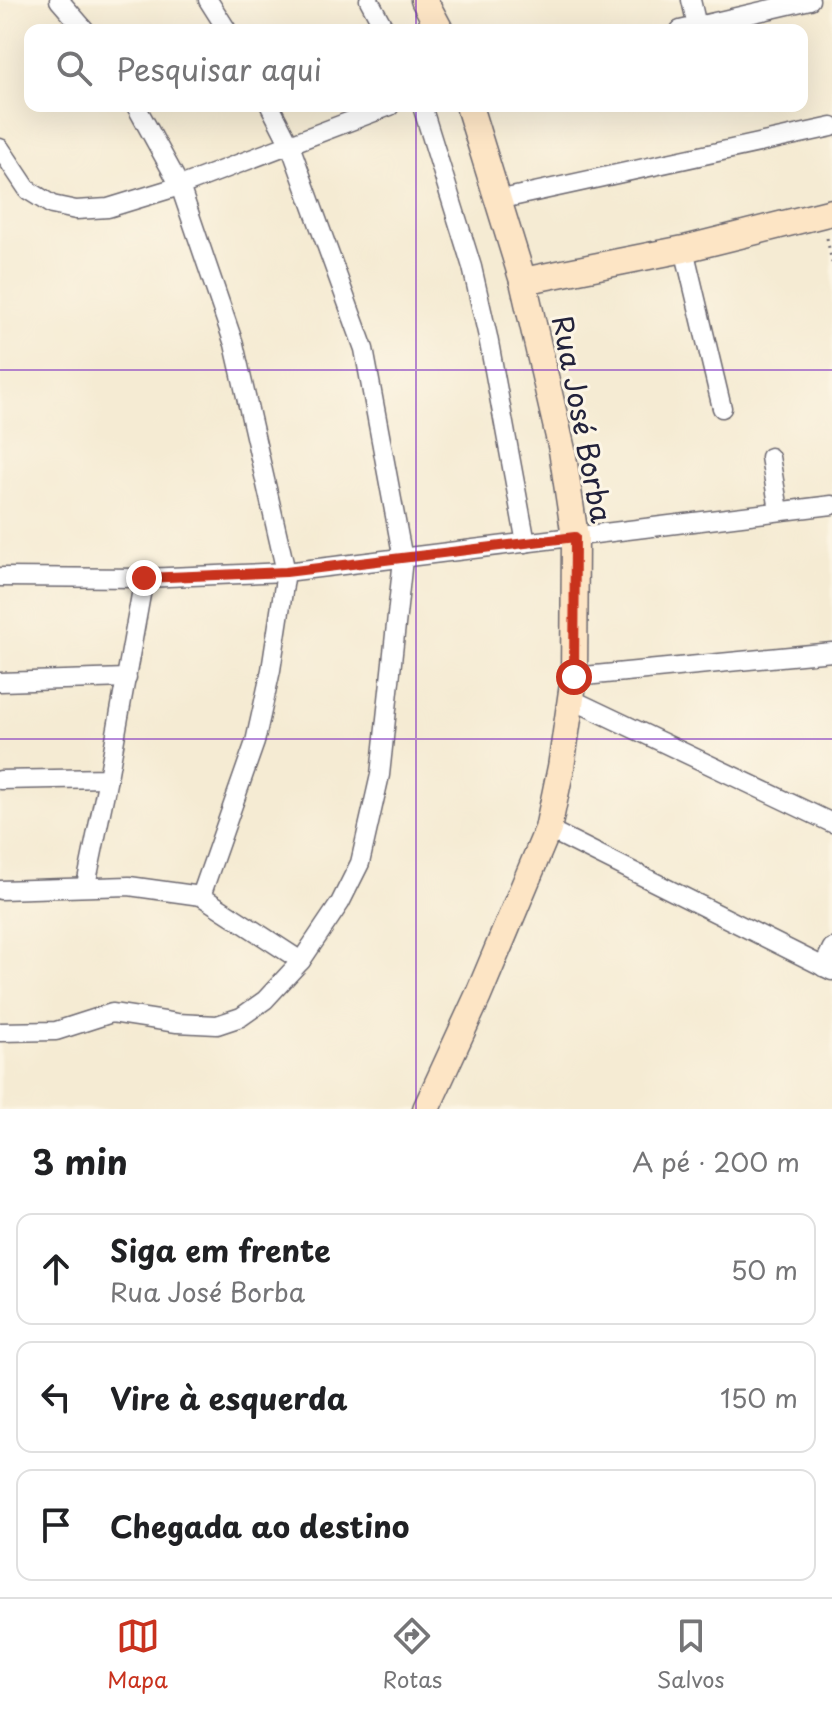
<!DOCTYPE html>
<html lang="pt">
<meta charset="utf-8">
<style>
:root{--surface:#fff;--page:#f2f2f2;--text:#202124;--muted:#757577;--line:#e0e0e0;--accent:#c8321e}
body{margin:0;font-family:"Playpen Sans",sans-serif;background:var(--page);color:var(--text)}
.stop{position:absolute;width:24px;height:24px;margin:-18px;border:6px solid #c8321e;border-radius:50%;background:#fff}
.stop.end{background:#c8321e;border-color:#fff;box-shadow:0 2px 8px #0008}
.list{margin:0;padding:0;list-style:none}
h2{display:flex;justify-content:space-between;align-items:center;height:104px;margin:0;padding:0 32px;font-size:34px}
h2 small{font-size:26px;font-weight:400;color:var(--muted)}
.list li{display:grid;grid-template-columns:52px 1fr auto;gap:24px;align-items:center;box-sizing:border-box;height:112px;margin:0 16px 16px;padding:0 16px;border:2px solid var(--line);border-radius:16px}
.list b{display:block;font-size:30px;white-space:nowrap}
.list p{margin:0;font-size:26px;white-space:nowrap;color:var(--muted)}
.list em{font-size:26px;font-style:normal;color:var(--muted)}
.icon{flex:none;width:44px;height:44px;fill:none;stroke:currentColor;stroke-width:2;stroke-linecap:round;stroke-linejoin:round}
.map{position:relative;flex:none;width:832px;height:1109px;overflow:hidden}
.search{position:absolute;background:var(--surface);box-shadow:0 8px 32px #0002;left:24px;right:24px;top:24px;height:88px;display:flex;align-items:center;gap:20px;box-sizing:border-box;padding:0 28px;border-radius:16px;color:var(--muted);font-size:30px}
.sheet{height:488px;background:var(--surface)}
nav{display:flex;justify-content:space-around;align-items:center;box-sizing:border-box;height:112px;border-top:2px solid var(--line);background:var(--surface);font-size:22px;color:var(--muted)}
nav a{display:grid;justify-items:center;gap:4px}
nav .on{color:var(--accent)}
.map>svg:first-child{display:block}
</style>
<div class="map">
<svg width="832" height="1109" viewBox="0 0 832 1109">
<rect width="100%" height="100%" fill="#fcf5e5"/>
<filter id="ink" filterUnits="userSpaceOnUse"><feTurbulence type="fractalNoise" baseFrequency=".0125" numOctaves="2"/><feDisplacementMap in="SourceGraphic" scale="16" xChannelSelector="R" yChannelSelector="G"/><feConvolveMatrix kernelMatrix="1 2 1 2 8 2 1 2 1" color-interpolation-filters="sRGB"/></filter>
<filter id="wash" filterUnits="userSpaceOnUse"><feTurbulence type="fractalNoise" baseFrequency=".006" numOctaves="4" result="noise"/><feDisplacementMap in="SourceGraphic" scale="32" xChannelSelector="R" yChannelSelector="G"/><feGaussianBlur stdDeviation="1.8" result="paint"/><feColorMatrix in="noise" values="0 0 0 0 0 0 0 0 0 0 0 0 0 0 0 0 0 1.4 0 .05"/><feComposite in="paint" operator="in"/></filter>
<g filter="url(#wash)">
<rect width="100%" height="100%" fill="#f5ebd3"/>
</g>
<g filter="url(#ink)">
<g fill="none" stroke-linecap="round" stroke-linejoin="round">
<g stroke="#6c6870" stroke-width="21">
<g id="street">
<path d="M 59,0 L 85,30"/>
<path d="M 208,0 L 227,30"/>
<path d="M 369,0 L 385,30"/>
<path d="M 691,0 L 697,26"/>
<path d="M 680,30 L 810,0"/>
<path d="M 136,106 L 180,186 L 234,344 L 286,572 L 271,670 L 255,742 L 201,896"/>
<path d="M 422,106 L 472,267 L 488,337 L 526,543"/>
<path d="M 0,148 L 28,190 L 52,205 L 76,210 L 108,208 L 180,186 L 390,106"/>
<path d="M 498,200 L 832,127"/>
<path d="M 684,249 L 722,408"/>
<path d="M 770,457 L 779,510"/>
<path d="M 0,577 L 144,578 L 286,572 L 832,505"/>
<path d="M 574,677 L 832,652"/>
<path d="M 0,682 L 127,678"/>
<path d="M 571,699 L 832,823"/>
<path d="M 0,780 L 108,778 L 144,578"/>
<path d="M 548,829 L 832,971"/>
<path d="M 86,885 L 108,778"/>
<path d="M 0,890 L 129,886 L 201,896 L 301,961"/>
<path d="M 823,967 L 832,948"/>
<path d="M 0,1032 L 56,1031 L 112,1013 L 177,1023 L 217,1025 L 241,1017 L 265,1000 L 301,961 L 340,903 L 360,863 L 380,775 L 403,559 L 364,349 L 290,145 L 270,106"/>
</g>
</g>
<g stroke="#6c6870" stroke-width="29">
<g id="secondary">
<path d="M 424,0 L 440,30"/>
<path d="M 523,281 L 684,249 L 832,212"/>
<path d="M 426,1109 L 478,996 L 548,829 L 561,767 L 574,677 L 575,537 L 562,450 L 523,281 L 469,106"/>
</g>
</g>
<path stroke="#6c6870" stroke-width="3" stroke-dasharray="2 6" stroke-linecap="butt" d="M 827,238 L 832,263"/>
<use href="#street" stroke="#fff" stroke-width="18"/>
<use href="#secondary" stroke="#fde5c5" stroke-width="26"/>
</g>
</g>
<g fill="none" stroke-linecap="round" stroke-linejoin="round" filter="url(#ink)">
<path stroke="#c8321e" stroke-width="10" d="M 144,578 L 286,572 L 575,537 L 574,677"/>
</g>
<path fill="none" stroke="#7b2cbf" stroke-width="2" stroke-opacity="0.55" d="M 416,0 L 416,30M 416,106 L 416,1109M 0,370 L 832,370M 0,739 L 832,739"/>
<g text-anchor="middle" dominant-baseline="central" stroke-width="6" stroke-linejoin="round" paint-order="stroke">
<g font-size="28" fill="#22223b" stroke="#fcf5e5">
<text transform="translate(583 419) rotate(79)">Rua José Borba</text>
</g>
</g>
</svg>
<div class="stop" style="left:574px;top:677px"></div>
<div class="stop end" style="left:144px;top:578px"></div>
<div class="search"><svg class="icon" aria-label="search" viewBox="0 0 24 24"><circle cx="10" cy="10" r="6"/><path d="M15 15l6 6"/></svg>Pesquisar aqui</div>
</div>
<section class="sheet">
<h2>3 min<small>A pé · 200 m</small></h2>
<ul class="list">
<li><svg class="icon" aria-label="ahead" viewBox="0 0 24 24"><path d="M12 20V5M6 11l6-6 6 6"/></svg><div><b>Siga em frente</b><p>Rua José Borba</p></div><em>50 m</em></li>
<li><svg class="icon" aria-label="left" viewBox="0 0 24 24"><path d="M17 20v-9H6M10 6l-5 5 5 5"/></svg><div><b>Vire à esquerda</b></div><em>150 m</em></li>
<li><svg class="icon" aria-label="arrive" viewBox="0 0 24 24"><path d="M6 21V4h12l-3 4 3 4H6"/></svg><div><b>Chegada ao destino</b></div></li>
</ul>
</section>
<nav>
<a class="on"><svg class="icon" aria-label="map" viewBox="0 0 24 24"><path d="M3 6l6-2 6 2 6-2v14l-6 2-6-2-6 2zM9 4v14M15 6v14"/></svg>Mapa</a>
<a><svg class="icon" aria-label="directions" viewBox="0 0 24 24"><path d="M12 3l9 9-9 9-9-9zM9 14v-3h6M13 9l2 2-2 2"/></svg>Rotas</a>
<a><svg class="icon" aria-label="saved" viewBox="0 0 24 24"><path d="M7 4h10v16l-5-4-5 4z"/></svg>Salvos</a>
</nav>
